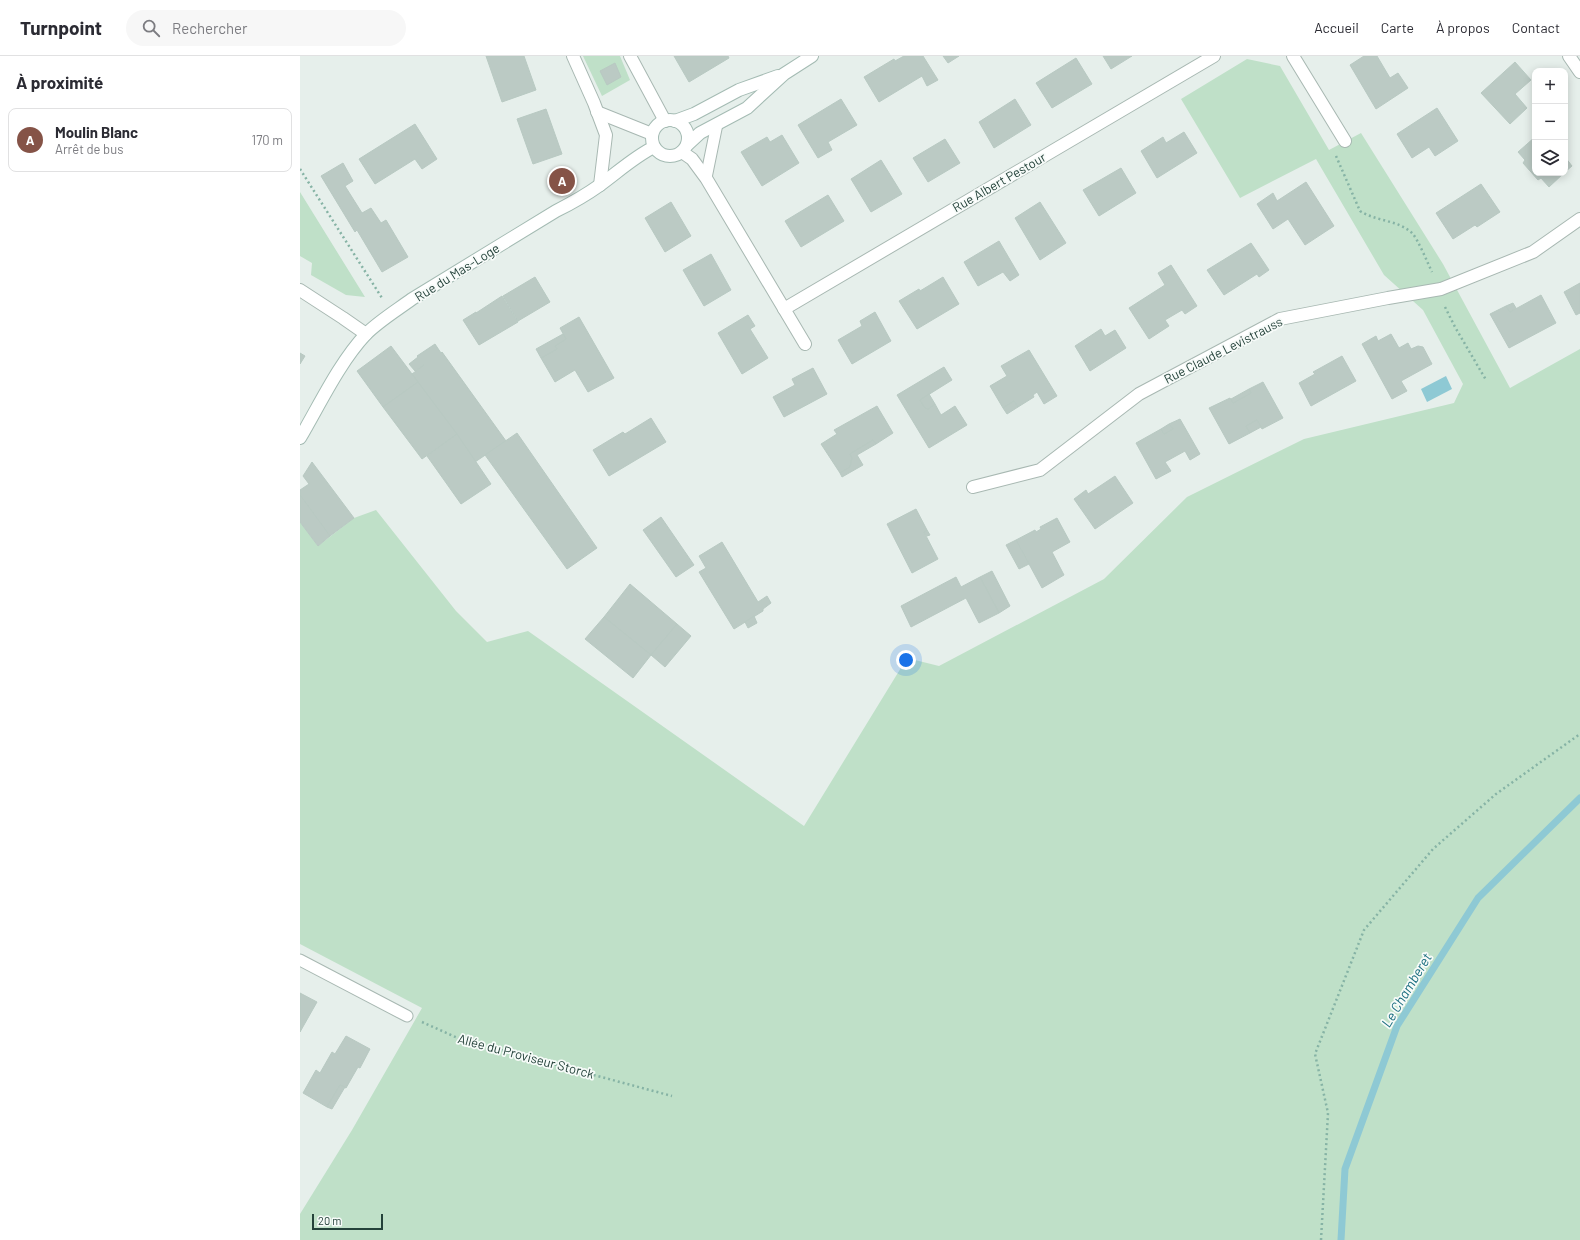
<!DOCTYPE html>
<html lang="fr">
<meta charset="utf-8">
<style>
:root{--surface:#fff;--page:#f7f7f7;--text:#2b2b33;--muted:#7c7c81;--line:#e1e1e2;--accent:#855347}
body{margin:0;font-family:Barlow,sans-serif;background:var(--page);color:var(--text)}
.controls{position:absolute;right:12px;top:12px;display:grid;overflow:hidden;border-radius:8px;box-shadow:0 2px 10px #0003}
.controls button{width:36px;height:36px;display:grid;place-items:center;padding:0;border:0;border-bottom:1px solid var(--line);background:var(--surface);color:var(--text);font:20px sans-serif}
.scale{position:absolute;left:12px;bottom:10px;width:71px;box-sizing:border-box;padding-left:4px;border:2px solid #24423a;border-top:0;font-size:11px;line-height:14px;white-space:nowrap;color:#24423a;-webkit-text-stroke:3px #f7fbf9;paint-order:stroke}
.you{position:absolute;left:606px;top:604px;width:14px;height:14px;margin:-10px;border:3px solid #fff;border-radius:50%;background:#1a73e8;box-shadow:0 0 0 6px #1a73e833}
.badge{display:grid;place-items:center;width:26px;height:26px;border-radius:50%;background:var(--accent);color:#fff;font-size:13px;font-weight:700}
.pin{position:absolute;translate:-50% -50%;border:2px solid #fff;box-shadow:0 1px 4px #0006}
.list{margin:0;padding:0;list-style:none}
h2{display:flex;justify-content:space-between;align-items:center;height:52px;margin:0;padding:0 16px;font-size:17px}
h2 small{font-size:13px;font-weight:400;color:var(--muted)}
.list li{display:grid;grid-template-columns:26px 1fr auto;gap:12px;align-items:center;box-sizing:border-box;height:64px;margin:0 8px 8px;padding:0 8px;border:1px solid var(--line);border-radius:8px}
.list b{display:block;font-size:15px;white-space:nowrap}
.list p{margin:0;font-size:13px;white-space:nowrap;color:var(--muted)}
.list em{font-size:13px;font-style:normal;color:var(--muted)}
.icon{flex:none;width:22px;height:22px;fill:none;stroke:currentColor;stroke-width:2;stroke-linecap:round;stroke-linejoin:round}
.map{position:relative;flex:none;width:1280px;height:1184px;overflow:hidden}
header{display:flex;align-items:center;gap:24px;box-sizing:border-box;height:56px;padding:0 20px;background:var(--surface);border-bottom:1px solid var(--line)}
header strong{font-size:19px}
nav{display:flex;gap:22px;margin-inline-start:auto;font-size:14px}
.search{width:280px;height:36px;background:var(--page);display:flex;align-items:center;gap:10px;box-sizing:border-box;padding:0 14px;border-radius:22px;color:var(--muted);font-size:15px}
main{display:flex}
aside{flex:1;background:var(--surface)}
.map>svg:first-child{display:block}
</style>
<header>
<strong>Turnpoint</strong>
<div class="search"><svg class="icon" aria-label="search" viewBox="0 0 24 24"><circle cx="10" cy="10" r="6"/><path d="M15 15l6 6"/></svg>Rechercher</div>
<nav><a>Accueil</a><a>Carte</a><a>À propos</a><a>Contact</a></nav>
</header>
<main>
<aside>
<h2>À proximité<small></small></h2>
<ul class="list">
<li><span class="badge">A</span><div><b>Moulin Blanc</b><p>Arrêt de bus</p></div><em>170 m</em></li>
</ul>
</aside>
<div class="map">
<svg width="1280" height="1184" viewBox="0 0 1280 1184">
<rect width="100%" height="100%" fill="#e6efeb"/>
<g fill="#bfe0c8">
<path d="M 283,0 L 320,0 L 330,24 L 302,40 Z"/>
<path d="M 947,3 L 980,10 L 1029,94 L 1061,77 L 1143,208 L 1210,332 L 1280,293 L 1280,1184 L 0,1184 L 0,1158 L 52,1074 L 122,952 L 0,888 L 0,466 L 18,490 L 54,462 L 76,454 L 156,555 L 187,586 L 228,575 L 504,770 L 607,602 L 639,610 L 804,523 L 887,441 L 1004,383 L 1154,347 L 1163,328 L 1123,254 L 1084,219 L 1016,103 L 940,142 L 881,43 Z"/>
<path d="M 0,136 L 65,241 L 46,239 L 11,219 L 12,207 L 0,200 Z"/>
</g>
<path fill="#8ec9d4" d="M 1146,320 L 1152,333 L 1127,346 L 1121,333 Z"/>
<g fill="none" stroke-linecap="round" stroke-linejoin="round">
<path stroke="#8ec9d4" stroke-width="7" d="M 1041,1184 L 1045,1113 L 1097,970 L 1178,842 L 1280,742"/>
</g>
<g fill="#bbcac4" stroke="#b8c9c2">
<path d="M 186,0 L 224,0 L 236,34 L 202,46 Z"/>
<path d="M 374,0 L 428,0 L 429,2 L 389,26 Z"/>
<path d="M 604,0 L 623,0 L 638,24 L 627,30 L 622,20 L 579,46 L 564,21 L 594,3 L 595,5 Z"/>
<path d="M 643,0 L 659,0 L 648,7 Z"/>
<path d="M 803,0 L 832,0 L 811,13 Z"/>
<path d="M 1064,0 L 1077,0 L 1090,22 L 1098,17 L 1108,32 L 1076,53 L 1050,9 Z"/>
<path d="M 776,2 L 792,28 L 752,52 L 736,27 Z"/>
<path d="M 1215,6 L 1231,24 L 1215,38 L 1227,52 L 1210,68 L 1181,37 Z"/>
<path d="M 315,7 L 321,21 L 307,29 L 300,15 Z"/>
<path d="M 541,43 L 557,69 L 528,86 L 532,94 L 518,102 L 498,69 Z"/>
<path d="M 715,43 L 731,69 L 694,92 L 679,66 Z"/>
<path d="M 1137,52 L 1158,85 L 1135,100 L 1129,91 L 1112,102 L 1097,78 Z"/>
<path d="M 246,53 L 262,98 L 233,108 L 217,63 Z"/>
<path d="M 115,68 L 137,103 L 122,113 L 115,103 L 75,128 L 59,103 Z"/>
<path d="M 884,76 L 897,97 L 857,122 L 841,95 L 863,81 L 866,87 Z"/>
<path d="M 482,79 L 499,107 L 462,130 L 441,96 L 467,81 L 470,86 Z"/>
<path d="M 1235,81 L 1235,117 L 1264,117 L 1249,131 L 1241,122 L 1238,124 L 1223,107 L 1225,104 L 1218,96 Z"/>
<path d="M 645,83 L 660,107 L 628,126 L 613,102 Z"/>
<path d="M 1265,101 L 1272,110 L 1265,116 Z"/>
<path d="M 581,104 L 602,138 L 571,156 L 551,123 Z"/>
<path d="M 43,107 L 53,125 L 45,130 L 62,157 L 71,152 L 81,167 L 86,164 L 108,201 L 82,216 L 57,174 L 55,176 L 21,120 Z"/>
<path d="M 821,112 L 836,137 L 799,160 L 783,134 Z"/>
<path d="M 1006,126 L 1034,170 L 1005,189 L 988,163 L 973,173 L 957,148 L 973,137 L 977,145 Z"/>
<path d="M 1181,128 L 1200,156 L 1177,171 L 1175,169 L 1153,183 L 1136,157 Z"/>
<path d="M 528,139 L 544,165 L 501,191 L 485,165 Z"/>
<path d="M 371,146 L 391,180 L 365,196 L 345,162 Z"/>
<path d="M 740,146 L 766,187 L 740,204 L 715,162 Z"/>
<path d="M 699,185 L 719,219 L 710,225 L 703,216 L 678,230 L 664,206 Z"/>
<path d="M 951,187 L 969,214 L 959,221 L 957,218 L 924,239 L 907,214 Z"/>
<path d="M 411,198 L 431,234 L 404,250 L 383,214 Z"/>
<path d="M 871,209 L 897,250 L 885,258 L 882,254 L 865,264 L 869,270 L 849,283 L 829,252 L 865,229 L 858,217 Z"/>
<path d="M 235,221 L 250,246 L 218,265 L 203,240 Z"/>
<path d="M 643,221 L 659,248 L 617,273 L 599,245 L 619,233 L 620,235 Z"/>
<path d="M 1280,227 L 1280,257 L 1276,259 L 1264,236 Z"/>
<path d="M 1241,239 L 1256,267 L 1209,292 L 1190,258 L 1206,250 L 1210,256 Z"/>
<path d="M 202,240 L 218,266 L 179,289 L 163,264 L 176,256 L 176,257 Z"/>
<path d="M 1213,247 L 1216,252 L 1210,256 L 1206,250 Z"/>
<path d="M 575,256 L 591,285 L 552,308 L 538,284 L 562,270 L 560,265 Z"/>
<path d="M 448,259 L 455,270 L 450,273 L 468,302 L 442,318 L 418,277 Z"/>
<path d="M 279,261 L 314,322 L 288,336 L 275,314 L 255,326 L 241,302 L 257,293 L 255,290 L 266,283 L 260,272 Z"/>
<path d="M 801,273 L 805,280 L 815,274 L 826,292 L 790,315 L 775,290 Z"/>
<path d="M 263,278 L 266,283 L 255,290 L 257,293 L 241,302 L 236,293 Z"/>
<path d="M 1091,278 L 1099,292 L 1108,287 L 1111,293 L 1118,290 L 1123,291 L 1132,308 L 1101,325 L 1107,335 L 1092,343 L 1062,288 L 1076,280 L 1078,285 Z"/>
<path d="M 135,288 L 141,297 L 142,296 L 206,385 L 175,406 L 112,318 L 124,309 L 115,315 L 109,308 L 118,301 L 117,300 Z"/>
<path d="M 91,290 L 118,326 L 83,351 L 57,315 Z"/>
<path d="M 729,294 L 757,340 L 744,348 L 737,336 L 733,339 L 734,341 L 718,351 L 714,345 L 703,352 L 690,330 L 707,320 L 701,310 Z"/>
<path d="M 0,297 L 5,300 L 0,308 Z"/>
<path d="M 1042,300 L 1056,325 L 1011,350 L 999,327 L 1015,318 L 1013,316 Z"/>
<path d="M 644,311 L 652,324 L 620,344 L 625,352 L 628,353 L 635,348 L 641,359 L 655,350 L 667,369 L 629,392 L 597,339 Z"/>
<path d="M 513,312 L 527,338 L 484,361 L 473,341 L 495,329 L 492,323 Z"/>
<path d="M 118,326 L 157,378 L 122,403 L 83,351 Z"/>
<path d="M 963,326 L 983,362 L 962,373 L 957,364 L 946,370 L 950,377 L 929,388 L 909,352 L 930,342 L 933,347 L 951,337 L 949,333 Z"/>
<path d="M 949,333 L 951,337 L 933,347 L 931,343 Z"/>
<path d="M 629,338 L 635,348 L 628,353 L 625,352 L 620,344 Z"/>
<path d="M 714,345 L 718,351 L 707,358 L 703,352 Z"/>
<path d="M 577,350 L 593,377 L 576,388 L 573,384 L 550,398 L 552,402 L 550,411 L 540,417 L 521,388 L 537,378 L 534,374 Z"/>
<path d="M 351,362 L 366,386 L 309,420 L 293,394 L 323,376 L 325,378 Z"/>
<path d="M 880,363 L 900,398 L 890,404 L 885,395 L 865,406 L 871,415 L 856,423 L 836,387 L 861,373 L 864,378 L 873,373 L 869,368 Z"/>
<path d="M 957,364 L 961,371 L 950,377 L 946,370 Z"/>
<path d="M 869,368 L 873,373 L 864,378 L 861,373 Z"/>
<path d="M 217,377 L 297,492 L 267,513 L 185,399 Z"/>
<path d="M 157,378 L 191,428 L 161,448 L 127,400 Z"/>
<path d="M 573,384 L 576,388 L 557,399 L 563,409 L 542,421 L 540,417 L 550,411 L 552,402 L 550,398 Z"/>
<path d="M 12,406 L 54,462 L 30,480 L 0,439 L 0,434 L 9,428 L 3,420 Z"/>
<path d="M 815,420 L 833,447 L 795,473 L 774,443 L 786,434 L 788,438 Z"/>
<path d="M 0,439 L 30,480 L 18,490 L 0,466 Z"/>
<path d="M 616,453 L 627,474 L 624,476 L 638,503 L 612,517 L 587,468 Z"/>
<path d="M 361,461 L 394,509 L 376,521 L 343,474 Z"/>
<path d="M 757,462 L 770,486 L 752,496 L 764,519 L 742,532 L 716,484 L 735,474 L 736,476 L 741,473 L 740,471 Z"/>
<path d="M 627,474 L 630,479 L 627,480 L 624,476 Z"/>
<path d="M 716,484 L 729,508 L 719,513 L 706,489 Z"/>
<path d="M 422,486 L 458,546 L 467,540 L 471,547 L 463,553 L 463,555 L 434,573 L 399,516 L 406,512 L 399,500 Z"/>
<path d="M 692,515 L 710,550 L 699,557 L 680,521 Z"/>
<path d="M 656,521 L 661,531 L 680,521 L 699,557 L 679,567 L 666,542 L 611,571 L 601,550 Z"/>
<path d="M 330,528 L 377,568 L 351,599 L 304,561 Z"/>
<path d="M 454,560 L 457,567 L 448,572 L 445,566 Z"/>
<path d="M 304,561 L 351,599 L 333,622 L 285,583 Z"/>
<path d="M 377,568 L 391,580 L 365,611 L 351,599 Z"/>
<path d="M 0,937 L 17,946 L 0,976 Z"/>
<path d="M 46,980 L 70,993 L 60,1012 L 58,1011 L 46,1032 L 40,1029 L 27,1051 L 3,1037 L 16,1014 L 20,1017 L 32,996 L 35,998 Z"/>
<path d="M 40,1029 L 45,1031 L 32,1053 L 27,1051 Z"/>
</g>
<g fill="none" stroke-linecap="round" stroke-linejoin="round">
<g stroke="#a8b8b2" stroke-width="13">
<g id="service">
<path d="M 406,122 L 417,68"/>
<path d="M 0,904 L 107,960"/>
</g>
</g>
<g stroke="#a8b8b2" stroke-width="14">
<g id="minor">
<path d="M 273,0 L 294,47 L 306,79 L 300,129"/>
<path d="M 330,0 L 365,65"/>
<path d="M 993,0 L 1045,85"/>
<path d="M 1269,0 L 1280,16"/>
<path d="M 297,56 L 352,78"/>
<path d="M 382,96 L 392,103 L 406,122 L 505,288"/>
<path d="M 0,234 L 43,262 L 66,278"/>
<path d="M 484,253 L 914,0"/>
<path d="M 673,431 L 740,414 L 839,338 L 980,263 L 1088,242 L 1141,233 L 1233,196 L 1280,163"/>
</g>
</g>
<g stroke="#a4bbb3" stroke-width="14">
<g id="secondary">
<circle cx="370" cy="82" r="18"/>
<path d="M 375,65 L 394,58 L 439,34 L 478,20"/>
<path d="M 387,89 L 400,77 L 447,52 L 484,18 L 512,0"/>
<path d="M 0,382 C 20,348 39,307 66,278 C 79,265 97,254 112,243 L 256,155 C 272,147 286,139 300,129 C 318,116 334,101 354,91"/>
</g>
</g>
<g stroke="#86b3a5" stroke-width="2.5" stroke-dasharray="2 3" stroke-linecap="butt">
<path d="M 1036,100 L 1060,155 C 1075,165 1098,164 1112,177 C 1118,183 1128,208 1132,216"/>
<path d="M 0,113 L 82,242"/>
<path d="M 1145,251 L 1155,271 L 1186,324"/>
<path d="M 122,966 L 160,983 L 372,1040"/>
<path d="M 1021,1184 L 1028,1057 L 1015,998 L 1064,874 L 1133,793 L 1196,738 L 1280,678"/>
</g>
<use href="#service" stroke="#fff" stroke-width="11"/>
<use href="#minor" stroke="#fff" stroke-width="12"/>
<use href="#secondary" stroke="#fff" stroke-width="12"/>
</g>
<g text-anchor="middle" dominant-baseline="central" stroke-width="3.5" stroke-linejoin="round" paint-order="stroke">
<g font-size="13" fill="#24423a" stroke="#f7fbf9">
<text transform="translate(699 126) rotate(-30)">Rue Albert Pestour</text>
<text transform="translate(157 216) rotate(-32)">Rue du Mas-Loge</text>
<text transform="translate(923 294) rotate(-27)">Rue Claude Levistrauss</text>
<text transform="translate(226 1000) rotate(15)">Allée du Proviseur Storck</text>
</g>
<g font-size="14" font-style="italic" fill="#1c6f80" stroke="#f7fbf9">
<text transform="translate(1106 934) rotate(-59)">Le Chamberet</text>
</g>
</g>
</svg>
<div class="controls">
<button>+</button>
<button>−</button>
<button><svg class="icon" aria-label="layers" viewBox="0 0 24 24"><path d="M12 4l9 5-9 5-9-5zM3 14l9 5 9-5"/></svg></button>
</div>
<div class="scale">20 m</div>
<div class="you"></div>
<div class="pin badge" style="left:262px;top:125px">A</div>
</div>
</main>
